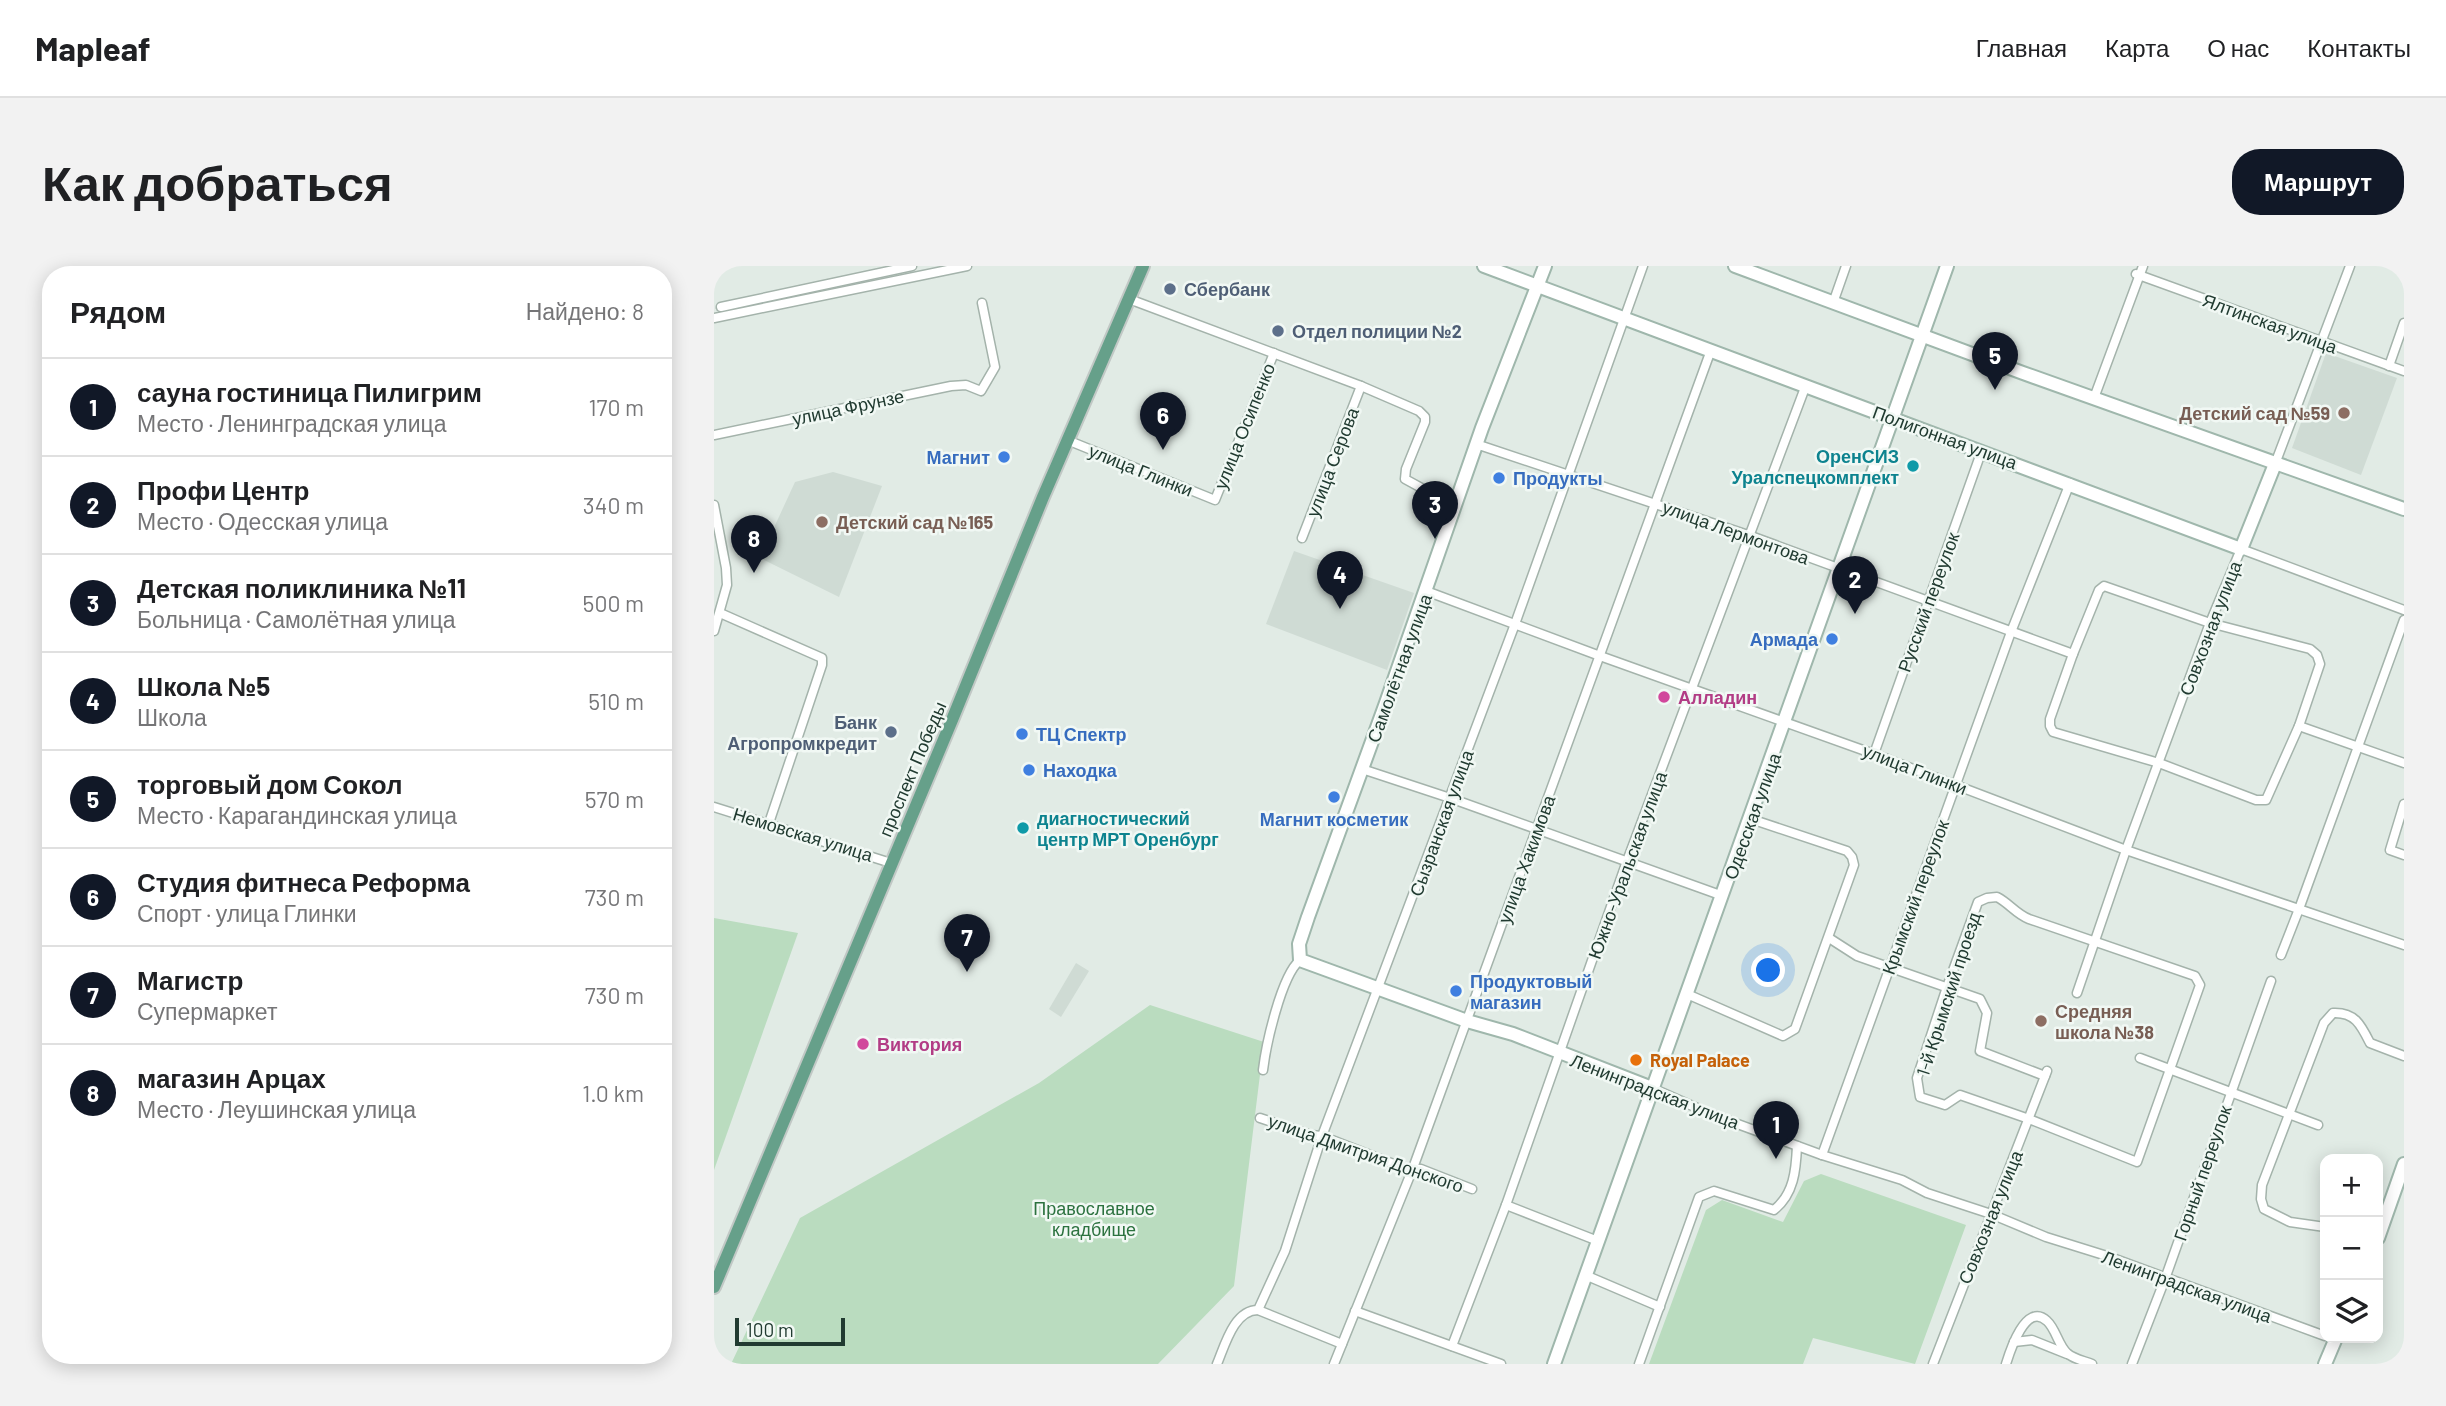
<!DOCTYPE html>
<html lang="ru">
<meta charset="utf-8">
<style>
:root{--surface:#fff;--page:#f2f2f2;--text:#202124;--muted:#757577;--line:#e0e0e0;--accent:#111827}
body{margin:0;font-family:Barlow,sans-serif;background:var(--page);color:var(--text)}
.controls{position:absolute;right:21px;bottom:21px;display:grid;overflow:hidden;border-radius:14px;box-shadow:0 4px 18px #0003}
.controls button{width:63px;height:63px;display:grid;place-items:center;padding:0;border:0;border-bottom:2px solid var(--line);background:var(--surface);color:var(--text);font:35px sans-serif}
.scale{position:absolute;left:21px;bottom:18px;width:110px;box-sizing:border-box;padding-left:7px;border:4px solid #213b31;border-top:0;font-size:19px;line-height:24px;white-space:nowrap;color:#213b31;-webkit-text-stroke:5px #f1f8f4;paint-order:stroke}
.you{position:absolute;left:1055px;top:705px;width:24px;height:24px;margin:-18px;border:5px solid #fff;border-radius:50%;background:#1a73e8;box-shadow:0 0 0 10px #1a73e833}
.badge{display:grid;place-items:center;width:46px;height:46px;border-radius:50%;background:var(--accent);color:#fff;font-size:23px;font-weight:700}
.pin{position:absolute;translate:-50% -58px;filter:drop-shadow(0 2px 4px #0008)}
.pin::after{content:'';position:absolute;top:37px;width:24px;height:21px;background:inherit;clip-path:polygon(0 0,100% 0,50% 100%)}
.list{margin:0;padding:0;list-style:none}
h2{display:flex;justify-content:space-between;align-items:center;height:91px;margin:0;padding:0 28px;font-size:30px}
h2 small{font-size:23px;font-weight:400;color:var(--muted)}
.list li{display:grid;grid-template-columns:46px 1fr auto;gap:21px;align-items:center;box-sizing:border-box;height:98px;padding:0 28px;border-top:2px solid var(--line)}
.list b{display:block;font-size:26px;white-space:nowrap}
.list p{margin:0;font-size:23px;white-space:nowrap;color:var(--muted)}
.list em{font-size:23px;font-style:normal;color:var(--muted)}
.icon{flex:none;width:38px;height:38px;fill:none;stroke:currentColor;stroke-width:2;stroke-linecap:round;stroke-linejoin:round}
.map{position:relative;flex:none;width:1690px;height:1098px;overflow:hidden;border-radius:28px}
header{display:flex;align-items:center;gap:42px;box-sizing:border-box;height:98px;padding:0 35px;background:var(--surface);border-bottom:2px solid var(--line)}
header strong{font-size:33px}
nav{display:flex;gap:38px;margin-inline-start:auto;font-size:24px}
.intro{display:flex;align-items:center;justify-content:space-between;box-sizing:border-box;height:168px;padding:0 42px}
h1{margin:0;font-size:49px}
.button{padding:18px 32px;border-radius:28px;background:var(--accent);color:#fff;font-size:24px;font-weight:700}
main{display:flex;gap:42px;padding:0 42px}
aside{flex:1;background:var(--surface);border-radius:28px;box-shadow:0 4px 18px #0003}
.map>svg:first-child{display:block}
</style>
<header>
<strong>Mapleaf</strong>
<nav><a>Главная</a><a>Карта</a><a>О нас</a><a>Контакты</a></nav>
</header>
<div class="intro"><h1>Как добраться</h1><a class="button">Маршрут</a></div>
<main>
<aside>
<h2>Рядом<small>Найдено: 8</small></h2>
<ul class="list">
<li><span class="badge">1</span><div><b>сауна гостиница Пилигрим</b><p>Место · Ленинградская улица</p></div><em>170 m</em></li>
<li><span class="badge">2</span><div><b>Профи Центр</b><p>Место · Одесская улица</p></div><em>340 m</em></li>
<li><span class="badge">3</span><div><b>Детская поликлиника №11</b><p>Больница · Самолётная улица</p></div><em>500 m</em></li>
<li><span class="badge">4</span><div><b>Школа №5</b><p>Школа</p></div><em>510 m</em></li>
<li><span class="badge">5</span><div><b>торговый дом Сокол</b><p>Место · Карагандинская улица</p></div><em>570 m</em></li>
<li><span class="badge">6</span><div><b>Студия фитнеса Реформа</b><p>Спорт · улица Глинки</p></div><em>730 m</em></li>
<li><span class="badge">7</span><div><b>Магистр</b><p>Супермаркет</p></div><em>730 m</em></li>
<li><span class="badge">8</span><div><b>магазин Арцах</b><p>Место · Леушинская улица</p></div><em>1.0 km</em></li>
</ul>
</aside>
<div class="map">
<svg width="1690" height="1098" viewBox="0 0 1690 1098">
<rect width="100%" height="100%" fill="#e1ebe5"/>
<g fill="#cfdbd4">
<path d="M 1612,87 L 1683,112 L 1647,209 L 1578,182 Z"/>
<path d="M 119,206 L 168,220 L 125,331 L 46,292 L 81,216 Z"/>
<path d="M 580,285 L 700,327 L 673,404 L 552,358 Z"/>
<path d="M 362,697 L 375,705 L 347,751 L 335,743 Z"/>
</g>
<g fill="#badcbf">
<path d="M 0,652 L 84,667 L 0,904 Z"/>
<path d="M 436,739 L 550,776 L 520,1020 L 444,1098 L 17,1098 L 86,952 L 325,817 Z"/>
<path d="M 1107,908 L 1252,959 L 1201,1098 L 1099,1072 L 1089,1098 L 935,1098 L 992,944 L 1008,934 L 1069,956 L 1090,915 Z"/>
</g>
<g fill="none" stroke-linecap="round" stroke-linejoin="round">
<g stroke="#a4b3ab" stroke-width="11">
<g id="street">
<path d="M 1422,8 L 1690,105"/>
<path d="M 415,33 L 647,120 L 705,145 L 711,151 L 711,156 L 692,203 L 691,213 L 713,225 L 743,236"/>
<path d="M 1119,37 L 1132,0"/>
<path d="M 7,41 L 198,0"/>
<path d="M 0,52 L 253,0"/>
<path d="M 1675,100 L 1690,57"/>
<path d="M 1380,132 L 1429,0"/>
<path d="M 0,169 L 237,120 L 252,119 L 267,125 L 281,101 L 268,37"/>
<path d="M 353,174 L 501,234 L 560,87"/>
<path d="M 762,178 L 1034,269 L 1359,388"/>
<path d="M 1561,198 L 1636,0"/>
<path d="M 0,239 L 12,302 L 13,319 L 0,365"/>
<path d="M 588,272 L 647,120"/>
<path d="M 1390,320 L 1496,357 L 1596,383 L 1603,389 L 1606,398 L 1585,460 L 1552,534 L 1542,534 L 1445,497 L 1339,466 L 1336,460 L 1336,453 L 1359,388 L 1385,324 Z"/>
<path d="M 712,325 L 886,390 L 1160,488 L 1412,584 L 1690,679"/>
<path d="M 6,347 L 108,392 L 108,399 L 55,557"/>
<path d="M 1585,460 L 1690,497"/>
<path d="M 1160,488 L 1268,184"/>
<path d="M 648,503 L 736,532 L 1009,630"/>
<path d="M 1690,538 L 1676,584 L 1690,589"/>
<path d="M 0,541 L 177,597"/>
<path d="M 1283,631 C 1295,637 1302,648 1315,653 L 1481,710 L 1486,719 L 1423,896 L 1315,853 L 1246,829 L 1231,839 L 1206,831 L 1203,812 L 1233,721 L 1264,636 L 1273,632 Z"/>
<path d="M 1115,672 L 1143,690 L 1266,733 L 1273,747 L 1266,785 L 1331,810"/>
<path d="M 1567,689 L 1585,643 L 1690,354"/>
<path d="M 1363,727 L 1412,584 L 1496,357 L 1527,283 L 1690,344"/>
<path d="M 973,728 L 1069,770 L 1081,763 L 1140,599 L 1138,591 L 1133,585 L 1037,553"/>
<path d="M 1426,792 L 1604,859"/>
<path d="M 549,804 C 552,779 567,710 586,694"/>
<path d="M 938,822 L 999,849 L 1108,889 L 1188,914 L 1213,927 L 1277,948 L 1332,971 L 1393,990 L 1611,1070"/>
<path d="M 546,852 L 597,869 L 608,870 L 690,902 L 707,903 L 758,923"/>
<path d="M 1108,889 L 1297,366 L 1356,217"/>
<path d="M 792,939 L 884,975"/>
<path d="M 1611,961 L 1576,956 L 1550,943 L 1547,933 L 1548,919 L 1610,757 L 1619,747 C 1641,746 1647,759 1656,777 L 1690,790"/>
<path d="M 871,1009 L 946,1041"/>
<path d="M 544,1044 L 628,1078"/>
<path d="M 641,1045 L 787,1098"/>
<path d="M 1300,1076 L 1318,1074 L 1353,1088"/>
<path d="M 738,1080 L 792,939 L 913,595 L 1092,119"/>
<path d="M 503,1098 C 511,1079 520,1044 544,1044 L 571,985 L 608,870 L 801,358 L 929,0"/>
<path d="M 620,1098 L 699,902 L 997,84"/>
<path d="M 925,1098 L 985,931 L 1000,925 L 1060,944 C 1080,928 1082,904 1083,880"/>
<path d="M 1219,1098 L 1333,805"/>
<path d="M 1292,1098 C 1296,1085 1312,1035 1333,1055 C 1342,1063 1344,1079 1353,1087 C 1359,1093 1371,1095 1378,1098"/>
<path d="M 1418,1098 L 1451,1013 L 1557,715"/>
</g>
</g>
<g stroke="#9fb7ac" stroke-width="16">
<g id="secondary">
<path d="M 770,0 L 1527,283 L 1561,198"/>
<path d="M 831,0 L 768,162 L 672,437 L 594,651 L 585,678 L 586,694 L 753,755 L 799,768 L 938,822"/>
<path d="M 1021,0 L 1309,107 L 1690,243"/>
<path d="M 1664,972 L 1690,898"/>
<path d="M 840,1098 L 1233,0"/>
<path d="M 1611,1098 L 1622,1072"/>
</g>
</g>
<g stroke="#c1c8c5" stroke-width="16">
<path id="primary" d="M 0,1021 L 238,454 L 329,231 L 429,0"/>
</g>
<use href="#street" stroke="#fff" stroke-width="8"/>
<use href="#secondary" stroke="#fff" stroke-width="12"/>
<use href="#primary" stroke="#66a08a" stroke-width="12"/>
</g>
<g fill="#5c6f8a" stroke="#f1f8f4" stroke-width="2.5">
<circle cx="456" cy="23" r="7"/>
<circle cx="564" cy="65" r="7"/>
<circle cx="177" cy="466" r="7"/>
</g>
<g fill="#8d6e63" stroke="#f1f8f4" stroke-width="2.5">
<circle cx="1630" cy="147" r="7"/>
<circle cx="108" cy="256" r="7"/>
<circle cx="1327" cy="755" r="7"/>
</g>
<g fill="#3f7fe0" stroke="#f1f8f4" stroke-width="2.5">
<circle cx="290" cy="191" r="7"/>
<circle cx="785" cy="212" r="7"/>
<circle cx="1118" cy="373" r="7"/>
<circle cx="308" cy="468" r="7"/>
<circle cx="315" cy="504" r="7"/>
<circle cx="620" cy="531" r="7"/>
<circle cx="742" cy="725" r="7"/>
</g>
<g fill="#0f9aa8" stroke="#f1f8f4" stroke-width="2.5">
<circle cx="1199" cy="200" r="7"/>
<circle cx="309" cy="562" r="7"/>
</g>
<g fill="#d1479c" stroke="#f1f8f4" stroke-width="2.5">
<circle cx="950" cy="431" r="7"/>
<circle cx="149" cy="778" r="7"/>
</g>
<circle fill="#e8710a" stroke="#f1f8f4" stroke-width="2.5" cx="922" cy="794" r="7"/>
<g text-anchor="middle" dominant-baseline="central" stroke-width="5" stroke-linejoin="round" paint-order="stroke">
<g font-size="18" font-weight="bold" fill="#4e5e75" stroke="#f1f8f4" text-anchor="start">
<text x="470" y="23">Сбербанк</text>
<text x="578" y="65">Отдел полиции №2</text>
<text x="163" y="456" text-anchor="end">Банк<tspan x="163" dy="21">Агропромкредит</tspan></text>
</g>
<g font-size="18" fill="#213b31" stroke="#f1f8f4">
<text transform="translate(1556 57) rotate(20)">Ялтинская улица</text>
<text transform="translate(134 141) rotate(-12)">улица Фрунзе</text>
<text transform="translate(530 160) rotate(-68)">улица Осипенко</text>
<text transform="translate(1231 171) rotate(20)">Полигонная улица</text>
<text transform="translate(618 196) rotate(-69)">улица Серова</text>
<text transform="translate(427 204) rotate(22)">улица Глинки</text>
<text transform="translate(1022 266) rotate(20)">улица Лермонтова</text>
<text transform="translate(1214 336) rotate(-70)">Русский переулок</text>
<text transform="translate(1496 362) rotate(-69)">Совхозная улица</text>
<text transform="translate(685 402) rotate(-70)">Самолётная улица</text>
<text transform="translate(198 503) rotate(-67)">проспект Победы</text>
<text transform="translate(1201 503) rotate(21)">улица Глинки</text>
<text transform="translate(1038 550) rotate(-70)">Одесская улица</text>
<text transform="translate(727 557) rotate(-70)">Сызранская улица</text>
<text transform="translate(89 568) rotate(17)">Немовская улица</text>
<text transform="translate(812 593) rotate(-70)">улица Хакимова</text>
<text transform="translate(913 599) rotate(-70)">Южно-Уральская улица</text>
<text transform="translate(1201 631) rotate(-70)">Крымский переулок</text>
<text transform="translate(1234 728) rotate(-72)">1-й Крымский проезд</text>
<text transform="translate(941 825) rotate(21)">Ленинградская улица</text>
<text transform="translate(652 887) rotate(19)">улица Дмитрия Донского</text>
<text transform="translate(1488 907) rotate(-71)">Горный переулок</text>
<text transform="translate(1276 951) rotate(-68)">Совхозная улица</text>
<text transform="translate(1473 1020) rotate(20)">Ленинградская улица</text>
</g>
<g font-size="18" font-weight="bold" fill="#785e54" stroke="#f1f8f4" text-anchor="start">
<text x="1616" y="147" text-anchor="end">Детский сад №59</text>
<text x="122" y="256">Детский сад №165</text>
<text x="1341" y="745">Средняя<tspan x="1341" dy="21">школа №38</tspan></text>
</g>
<g font-size="18" font-weight="bold" fill="#0d838f" stroke="#f1f8f4" text-anchor="end">
<text x="1185" y="190">ОренСИЗ<tspan x="1185" dy="21">Уралспецкомплект</tspan></text>
<text x="323" y="552" text-anchor="start">диагностический<tspan x="323" dy="21">центр МРТ Оренбург</tspan></text>
</g>
<g font-size="18" font-weight="bold" fill="#366cbe" stroke="#f1f8f4" text-anchor="start">
<text x="276" y="191" text-anchor="end">Магнит</text>
<text x="799" y="212">Продукты</text>
<text x="1104" y="373" text-anchor="end">Армада</text>
<text x="322" y="468">ТЦ Спектр</text>
<text x="329" y="504">Находка</text>
<text x="620" y="553" text-anchor="middle">Магнит косметик</text>
<text x="756" y="715">Продуктовый<tspan x="756" dy="21">магазин</tspan></text>
</g>
<g font-size="18" font-weight="bold" fill="#b23c85" stroke="#f1f8f4" text-anchor="start">
<text x="964" y="431">Алладин</text>
<text x="163" y="778">Виктория</text>
</g>
<g font-size="18" font-weight="bold" fill="#c56008" stroke="#f1f8f4" text-anchor="start">
<text x="936" y="794">Royal Palace</text>
</g>
<g font-size="18" fill="#2c723f" stroke="#f1f8f4">
<text x="380" y="942">Православное<tspan x="380" dy="21">кладбище</tspan></text>
</g>
</g>
</svg>
<div class="controls">
<button>+</button>
<button>−</button>
<button><svg class="icon" aria-label="layers" viewBox="0 0 24 24"><path d="M12 4l9 5-9 5-9-5zM3 14l9 5 9-5"/></svg></button>
</div>
<div class="scale">100 m</div>
<div class="you"></div>
<div class="pin badge" style="left:1062px;top:893px">1</div>
<div class="pin badge" style="left:1141px;top:348px">2</div>
<div class="pin badge" style="left:721px;top:273px">3</div>
<div class="pin badge" style="left:626px;top:343px">4</div>
<div class="pin badge" style="left:1281px;top:124px">5</div>
<div class="pin badge" style="left:449px;top:184px">6</div>
<div class="pin badge" style="left:253px;top:706px">7</div>
<div class="pin badge" style="left:40px;top:307px">8</div>
</div>
</main>
